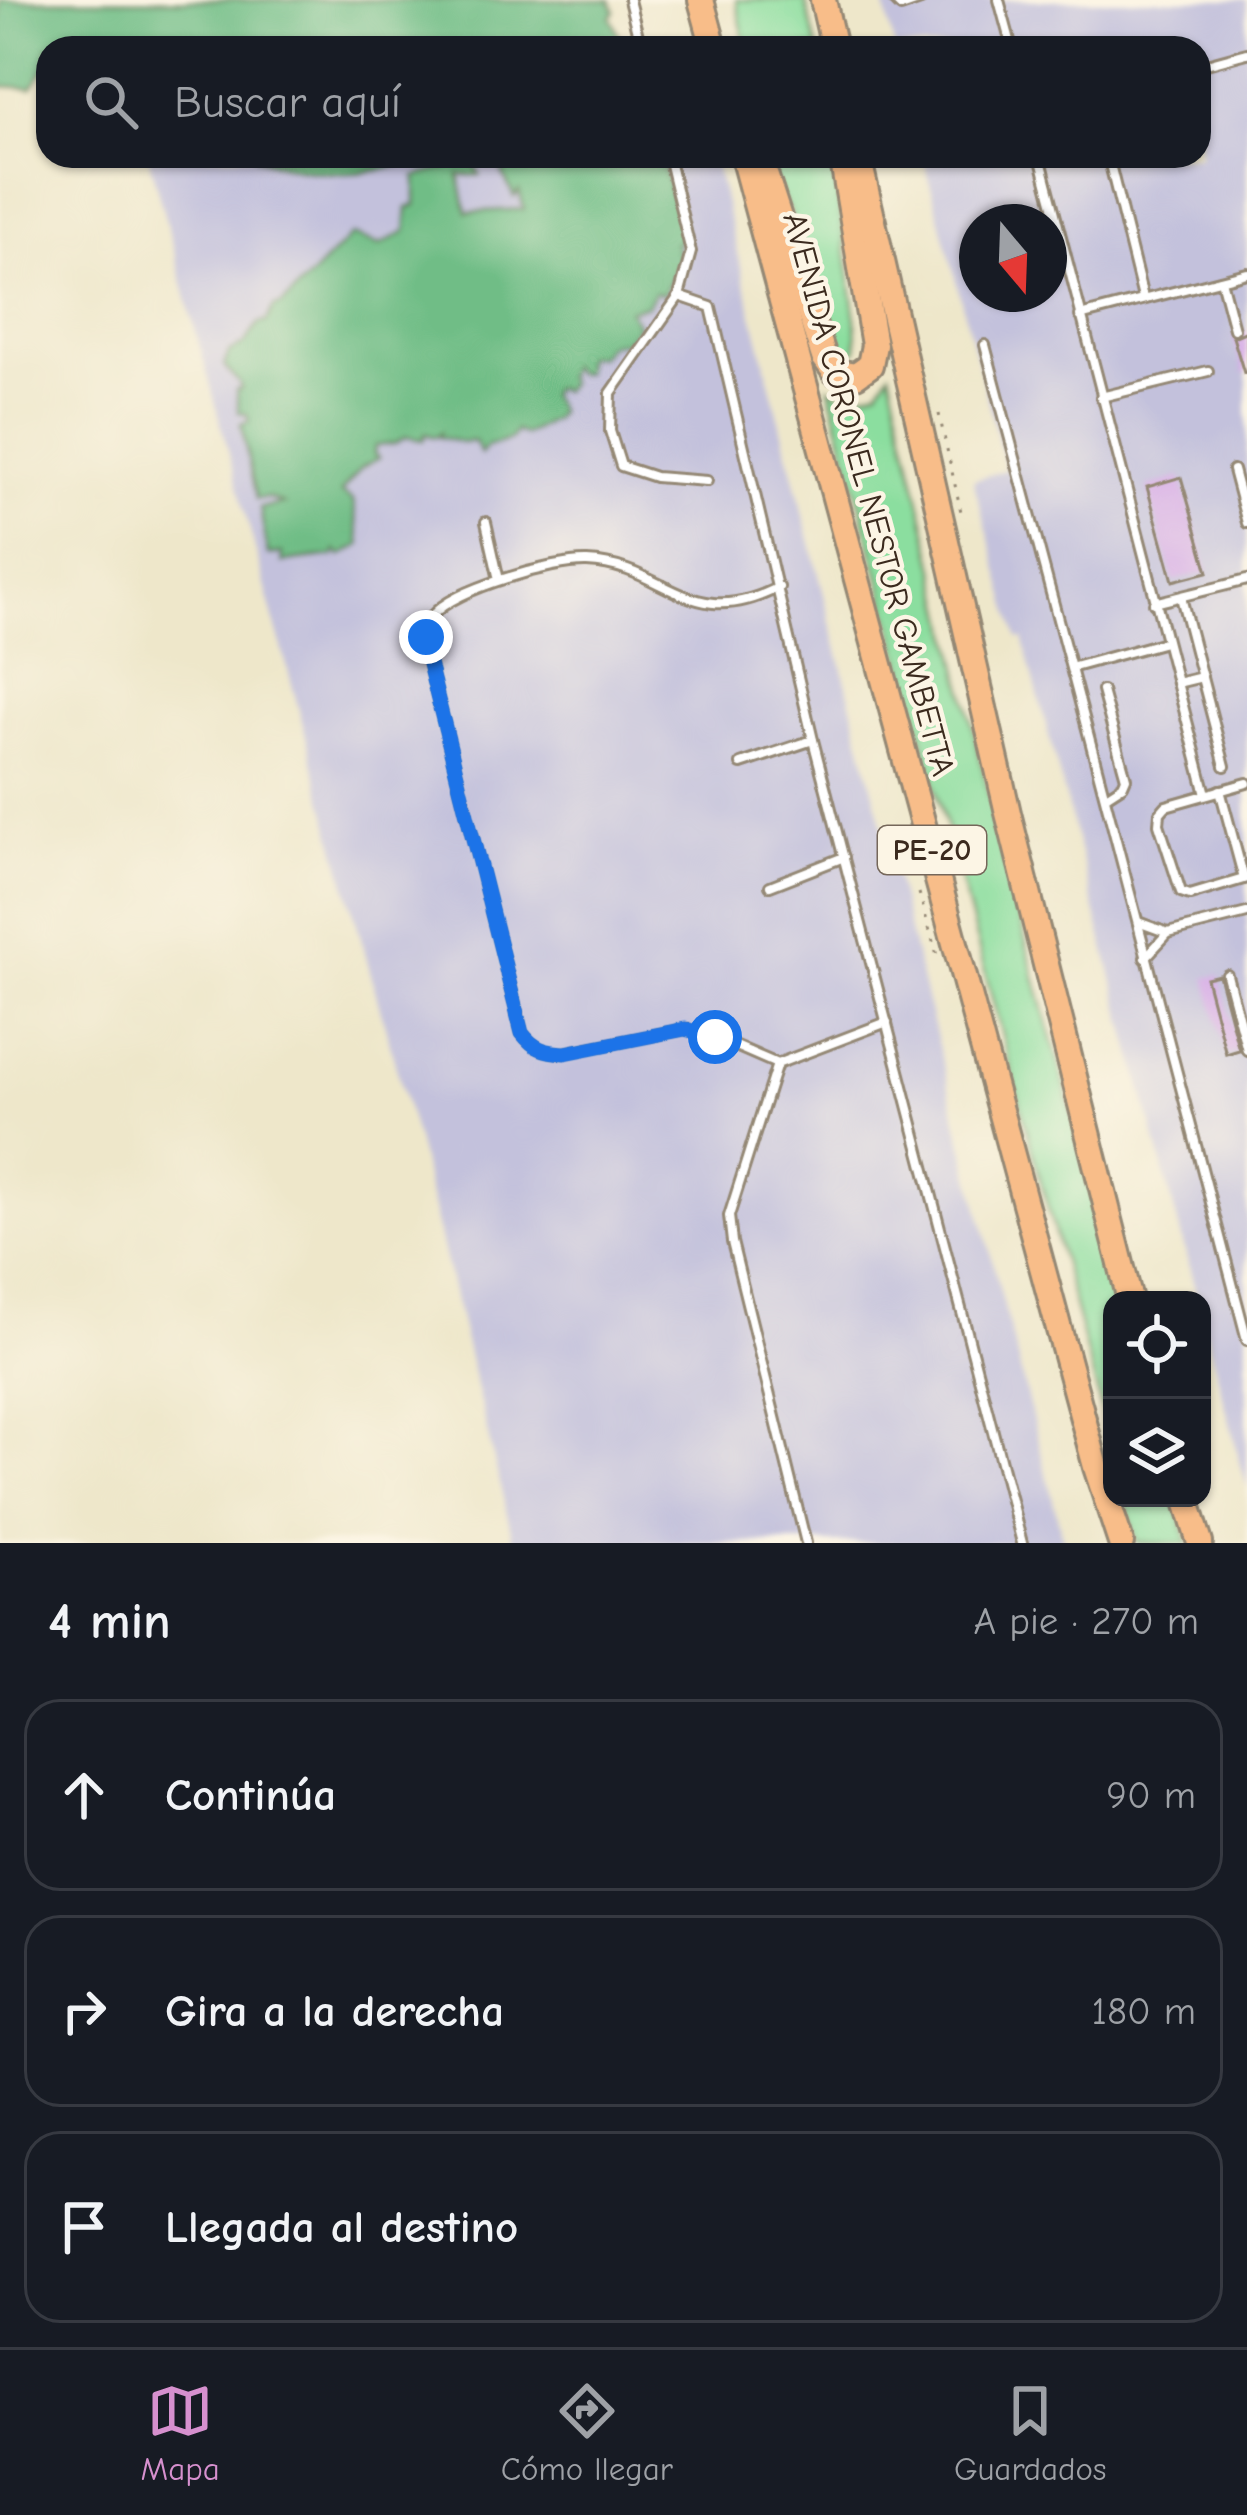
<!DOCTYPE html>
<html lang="es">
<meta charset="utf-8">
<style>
:root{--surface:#171b24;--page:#242831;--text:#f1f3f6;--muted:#9ea1a6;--line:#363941;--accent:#d690ce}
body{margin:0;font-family:"Comic Neue",sans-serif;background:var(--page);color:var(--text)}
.controls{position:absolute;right:36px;bottom:36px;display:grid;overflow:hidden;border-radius:24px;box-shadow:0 3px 9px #0004}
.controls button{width:108px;height:108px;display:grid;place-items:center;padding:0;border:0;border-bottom:3px solid var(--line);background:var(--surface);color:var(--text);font:60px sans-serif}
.compass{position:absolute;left:959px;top:204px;width:108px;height:108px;border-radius:50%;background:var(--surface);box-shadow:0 3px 9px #0004;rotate:161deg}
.stop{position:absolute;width:36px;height:36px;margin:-27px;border:9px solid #1a73e8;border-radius:50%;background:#fff}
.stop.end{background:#1a73e8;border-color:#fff;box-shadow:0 3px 12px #0008}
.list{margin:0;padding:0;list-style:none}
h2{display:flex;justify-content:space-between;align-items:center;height:156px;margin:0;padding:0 48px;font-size:51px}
h2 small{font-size:39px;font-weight:400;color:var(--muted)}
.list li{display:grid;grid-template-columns:78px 1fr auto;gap:36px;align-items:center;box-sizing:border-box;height:192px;margin:0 24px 24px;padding:0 24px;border:3px solid var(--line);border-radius:36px}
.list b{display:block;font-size:45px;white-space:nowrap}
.list em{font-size:39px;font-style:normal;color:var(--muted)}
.icon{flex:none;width:66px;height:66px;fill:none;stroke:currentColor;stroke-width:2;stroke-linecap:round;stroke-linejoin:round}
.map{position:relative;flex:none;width:1247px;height:1543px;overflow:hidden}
.search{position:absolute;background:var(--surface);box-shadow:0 3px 9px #0004;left:36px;right:36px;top:36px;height:132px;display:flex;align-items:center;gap:30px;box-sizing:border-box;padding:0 42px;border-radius:36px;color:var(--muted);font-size:45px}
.sheet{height:804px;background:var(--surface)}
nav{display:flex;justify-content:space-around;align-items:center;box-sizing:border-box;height:168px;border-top:3px solid var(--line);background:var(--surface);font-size:33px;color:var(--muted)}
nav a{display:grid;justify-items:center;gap:6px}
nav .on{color:var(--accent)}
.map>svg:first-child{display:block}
</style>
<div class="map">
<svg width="1247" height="1543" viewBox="0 0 1247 1543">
<rect width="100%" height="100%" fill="#fcf5e5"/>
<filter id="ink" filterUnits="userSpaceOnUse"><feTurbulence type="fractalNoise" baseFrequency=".00833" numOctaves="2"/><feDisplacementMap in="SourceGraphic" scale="24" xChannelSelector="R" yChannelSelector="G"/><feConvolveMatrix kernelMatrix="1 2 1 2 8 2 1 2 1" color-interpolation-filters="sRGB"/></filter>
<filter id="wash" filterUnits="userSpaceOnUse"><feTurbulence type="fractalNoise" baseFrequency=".004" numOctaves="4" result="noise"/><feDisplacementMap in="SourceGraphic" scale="48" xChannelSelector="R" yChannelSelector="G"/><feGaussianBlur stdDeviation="2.7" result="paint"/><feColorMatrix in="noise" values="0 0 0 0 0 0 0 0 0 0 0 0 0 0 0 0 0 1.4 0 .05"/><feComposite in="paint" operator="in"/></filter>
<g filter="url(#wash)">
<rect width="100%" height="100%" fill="#eee7ca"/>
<g fill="#c3c1dc" fill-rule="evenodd">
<path d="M 883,0 L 1247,0 L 1247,1488 L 1202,1317 L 1202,1300 L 1198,1300 L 1023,638 L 1018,639 L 973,480 L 1006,470 L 923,156 L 1199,156 L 1199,48 L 895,48 ZM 977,222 L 1049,222 L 1049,294 L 977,294 Z"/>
<path d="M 148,156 L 713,156 L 1064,1543 L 514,1543 L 417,1144 Z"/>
</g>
<g fill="#8bde9f" stroke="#63845e" stroke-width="3">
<path d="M 736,0 L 805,0 L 817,48 L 746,48 Z"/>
<path d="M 768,156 L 832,156 L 856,320 L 857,350 L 844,356 L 791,214 L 772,178 Z"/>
<path d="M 890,372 L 1007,873 L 1123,1300 L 1112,1300 L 1112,1448 L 829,387 L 846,398 L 879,389 Z"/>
<path d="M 1125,1498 L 1176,1498 L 1188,1543 L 1137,1543 Z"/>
</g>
<g fill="#70bd86" stroke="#567452" stroke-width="3">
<path d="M 0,0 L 610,0 L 615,11 L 611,17 L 625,48 L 48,48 L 48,65 L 31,88 L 0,86 Z"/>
<path d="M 254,156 L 472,156 L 429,165 L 426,158 C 410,160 395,167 379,170 C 338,177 292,171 254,156 Z"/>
<path d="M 527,156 L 544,156 L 548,162 L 564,157 L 566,172 L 578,165 L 572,156 L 660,156 L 685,239 L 675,243 L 680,258 L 664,295 L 655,292 L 647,305 L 629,310 L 638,325 L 626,341 L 608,344 L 599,356 L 585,356 L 584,373 L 575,373 L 569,366 L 565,378 L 569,384 L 562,391 L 554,388 L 549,394 L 558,412 L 553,419 L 524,435 L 515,431 L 511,439 L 486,447 L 481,454 L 474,441 L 462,443 L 439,437 L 440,433 L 435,437 L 425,434 L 423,440 L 406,437 L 394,444 L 375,446 L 374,454 L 379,458 L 361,468 L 341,493 L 353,501 L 361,545 L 341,556 L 336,551 L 334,556 L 283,562 L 282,553 L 268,555 L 260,508 L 283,504 L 269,498 L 256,499 L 241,424 L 249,421 L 247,414 L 239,412 L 236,390 L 241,389 L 240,384 L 224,366 L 229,352 L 244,345 L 259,323 L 266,322 L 274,307 L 282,305 L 352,235 L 380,245 L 406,231 L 408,208 L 416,205 L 416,177 L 471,160 L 480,175 L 459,175 L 467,212 L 524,209 L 519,191 L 514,197 L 502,172 Z"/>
</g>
<g id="blocks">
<g fill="#d5ace7">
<path d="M 1247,331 L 1247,372 L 1244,373 L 1233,337 Z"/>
<path d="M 1181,477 L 1208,572 L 1173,581 L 1147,487 Z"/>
<path d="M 1219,975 L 1239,1050 L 1226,1054 L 1206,978 Z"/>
</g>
</g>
</g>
<g filter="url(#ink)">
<use href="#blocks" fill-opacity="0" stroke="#948874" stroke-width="3"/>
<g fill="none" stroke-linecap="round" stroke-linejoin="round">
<g stroke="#948874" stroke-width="14">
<g id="service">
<path d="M 629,0 L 641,48"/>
<path d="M 894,0 L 901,7 L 921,0"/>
<path d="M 999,0 L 1012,48"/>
<path d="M 1199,66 L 1247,53"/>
<path d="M 668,156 L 691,252 L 679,296 L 611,393 L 610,431 L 621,466 L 655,477 L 707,481"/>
<path d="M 1040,156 L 1206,794"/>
<path d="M 1108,156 L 1143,298"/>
<path d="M 1221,280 L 1234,329"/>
<path d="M 679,296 L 711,307 L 813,740 L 1022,1543"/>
<path d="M 1080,316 L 1247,273"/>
<path d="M 985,345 C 1075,676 1158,1008 1247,1340"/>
<path d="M 1101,397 L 1208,371"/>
<path d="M 1233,470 L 1247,523"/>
<path d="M 486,522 L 499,580"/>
<path d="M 779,587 C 689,634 665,565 587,562 C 555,561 453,589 433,615 C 424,628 427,645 428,660 L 522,1033 C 534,1049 545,1052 564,1053 L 685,1029 L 715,1037 L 777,1064 L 887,1022"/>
<path d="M 1181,597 L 1225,766"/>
<path d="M 1154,603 L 1247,580"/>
<path d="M 1074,667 L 1165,642"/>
<path d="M 1177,683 L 1202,677"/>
<path d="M 1102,691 L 1126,778 L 1123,785 L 1106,796"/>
<path d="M 741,764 L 813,740"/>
<path d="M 1247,783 L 1166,806 L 1160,813 L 1159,824 L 1181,892 L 1190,895 L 1247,878"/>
<path d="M 1220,790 L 1244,879"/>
<path d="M 770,886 L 844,857"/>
<path d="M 1138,922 L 1168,933 L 1247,913"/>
<path d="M 1145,958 L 1168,933"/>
<path d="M 1227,975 L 1247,1050"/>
<path d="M 777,1064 L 729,1216 L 732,1242 L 806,1543"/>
</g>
</g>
<g stroke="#948874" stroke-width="30">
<g id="trunk">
<path d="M 701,0 L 714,48"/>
<path d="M 823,0 L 834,48"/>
<path d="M 743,156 L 1096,1467 L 1121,1543"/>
<path d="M 756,156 L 764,171 L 824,357 L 835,372 L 856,375 L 870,365 L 874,345 L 842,156"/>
<path d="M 858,156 L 1008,813 L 1130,1300"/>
<path d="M 1186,1498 L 1200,1543"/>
</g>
</g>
<g stroke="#948874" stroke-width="3" stroke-dasharray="3 9" stroke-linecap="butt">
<path d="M 939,414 L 962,516"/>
<path d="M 919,893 L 938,959"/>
</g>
<use href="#service" stroke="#fff" stroke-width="8"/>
<use href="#trunk" stroke="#f8bd89" stroke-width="24"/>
</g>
</g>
<g fill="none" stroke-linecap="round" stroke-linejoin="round" filter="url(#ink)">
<path stroke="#1a73e8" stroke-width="15" d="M 426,637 L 428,660 L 522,1033 C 534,1049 545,1052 565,1053 L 685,1029 L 715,1037"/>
</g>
<g text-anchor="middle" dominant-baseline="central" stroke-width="9" stroke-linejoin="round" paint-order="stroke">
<rect fill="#fcf5e5" stroke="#75675a" stroke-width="3" x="878" y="826" width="108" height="48" rx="9"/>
<g font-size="30" font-weight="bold" fill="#3b2a1e">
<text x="932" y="850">PE-20</text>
</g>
<g font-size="33" fill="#3b2a1e" stroke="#fcf5e5">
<text transform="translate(869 494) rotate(75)">AVENIDA CORONEL NESTOR GAMBETTA</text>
</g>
</g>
</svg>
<div class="controls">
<button><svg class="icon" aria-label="locate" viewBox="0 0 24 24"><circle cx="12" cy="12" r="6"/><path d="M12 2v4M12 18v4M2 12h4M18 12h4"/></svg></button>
<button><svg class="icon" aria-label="layers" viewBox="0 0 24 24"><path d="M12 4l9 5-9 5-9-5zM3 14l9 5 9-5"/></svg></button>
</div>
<svg class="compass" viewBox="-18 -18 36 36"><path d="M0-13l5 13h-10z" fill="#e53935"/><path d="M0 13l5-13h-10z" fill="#9ea1a6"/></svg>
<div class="stop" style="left:715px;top:1037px"></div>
<div class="stop end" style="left:426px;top:637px"></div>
<div class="search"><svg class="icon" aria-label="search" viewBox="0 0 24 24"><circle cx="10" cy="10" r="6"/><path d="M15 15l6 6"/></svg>Buscar aquí</div>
</div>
<section class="sheet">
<h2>4 min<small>A pie · 270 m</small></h2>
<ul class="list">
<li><svg class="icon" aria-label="ahead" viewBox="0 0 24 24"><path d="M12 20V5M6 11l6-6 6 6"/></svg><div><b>Continúa</b></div><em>90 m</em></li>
<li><svg class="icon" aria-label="right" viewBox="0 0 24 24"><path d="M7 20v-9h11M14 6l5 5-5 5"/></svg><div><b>Gira a la derecha</b></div><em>180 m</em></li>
<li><svg class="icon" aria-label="arrive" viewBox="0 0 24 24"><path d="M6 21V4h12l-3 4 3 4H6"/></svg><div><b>Llegada al destino</b></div></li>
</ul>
</section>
<nav>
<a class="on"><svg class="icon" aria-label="map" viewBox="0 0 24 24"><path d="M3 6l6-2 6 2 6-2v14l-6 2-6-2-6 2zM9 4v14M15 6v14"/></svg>Mapa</a>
<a><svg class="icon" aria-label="directions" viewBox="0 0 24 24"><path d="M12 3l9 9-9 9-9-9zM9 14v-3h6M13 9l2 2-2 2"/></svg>Cómo llegar</a>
<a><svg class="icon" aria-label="saved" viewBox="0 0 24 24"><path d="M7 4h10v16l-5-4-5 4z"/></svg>Guardados</a>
</nav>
